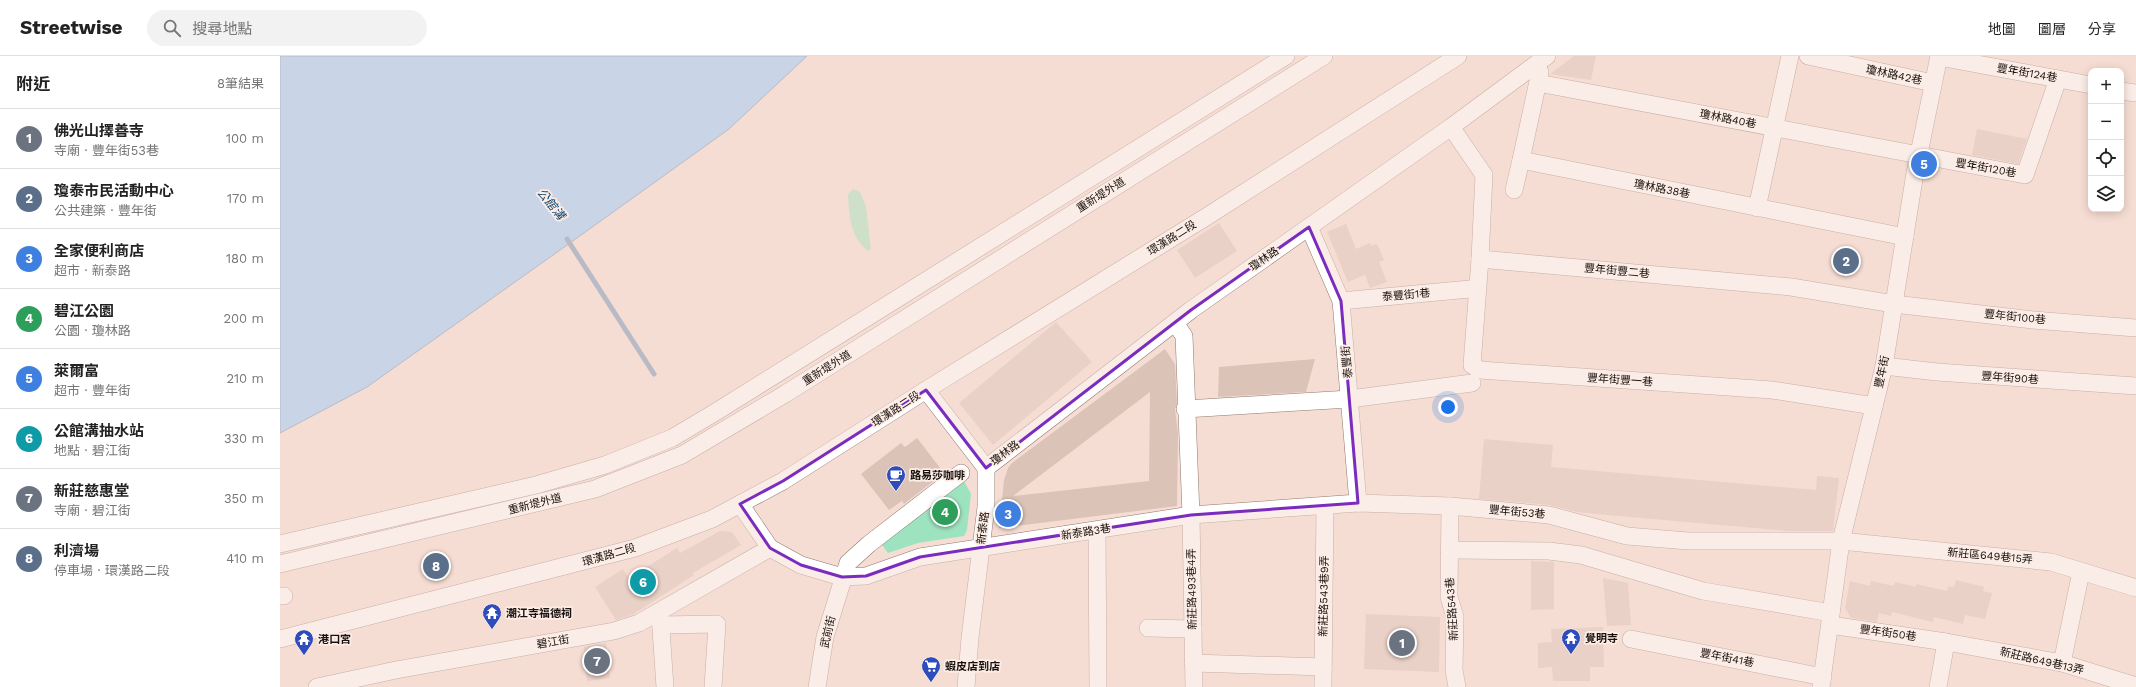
<!DOCTYPE html>
<html lang="zh-TW">
<meta charset="utf-8">
<style>
:root{--surface:#fff;--page:#f2f2f2;--text:#222;--muted:#767676;--line:#e0e0e0;--accent:#0f766e}
body{margin:0;font-family:"Work Sans","Noto Sans TC",sans-serif;background:var(--page);color:var(--text)}
.controls{position:absolute;right:12px;top:12px;display:grid;overflow:hidden;border-radius:8px;box-shadow:0 2px 10px #0003}
.controls button{width:36px;height:36px;display:grid;place-items:center;padding:0;border:0;border-bottom:1px solid var(--line);background:var(--surface);color:var(--text);font:20px sans-serif}
.you{position:absolute;left:1168px;top:351px;width:14px;height:14px;margin:-10px;border:3px solid #fff;border-radius:50%;background:#1a73e8;box-shadow:0 0 0 6px #1a73e833}
.badge{display:grid;place-items:center;width:26px;height:26px;border-radius:50%;background:var(--accent);color:#fff;font-size:13px;font-weight:700}
.pin{position:absolute;translate:-50% -50%;border:2px solid #fff;box-shadow:0 1px 4px #0006}
.list{margin:0;padding:0;list-style:none}
h2{display:flex;justify-content:space-between;align-items:center;height:52px;margin:0;padding:0 16px;font-size:17px}
h2 small{font-size:13px;font-weight:400;color:var(--muted)}
.list li{display:grid;grid-template-columns:26px 1fr auto;gap:12px;align-items:center;box-sizing:border-box;height:60px;padding:0 16px;border-top:1px solid var(--line)}
.list b{display:block;font-size:15px;white-space:nowrap}
.list p{margin:0;font-size:13px;white-space:nowrap;color:var(--muted)}
.list em{font-size:13px;font-style:normal;color:var(--muted)}
.icon{flex:none;width:22px;height:22px;fill:none;stroke:currentColor;stroke-width:2;stroke-linecap:round;stroke-linejoin:round}
.map{position:relative;flex:none;width:1856px;height:631px;overflow:hidden}
header{display:flex;align-items:center;gap:24px;box-sizing:border-box;height:56px;padding:0 20px;background:var(--surface);border-bottom:1px solid var(--line)}
header strong{font-size:19px}
nav{display:flex;gap:22px;margin-inline-start:auto;font-size:14px}
.search{width:280px;height:36px;background:var(--page);display:flex;align-items:center;gap:10px;box-sizing:border-box;padding:0 14px;border-radius:22px;color:var(--muted);font-size:15px}
main{display:flex}
aside{flex:1;background:var(--surface)}
.map>svg:first-child{display:block}
</style>
<header>
<strong>Streetwise</strong>
<div class="search"><svg class="icon" aria-label="search" viewBox="0 0 24 24"><circle cx="10" cy="10" r="6"/><path d="M15 15l6 6"/></svg>搜尋地點</div>
<nav><a>地圖</a><a>圖層</a><a>分享</a></nav>
</header>
<main>
<aside>
<h2>附近<small>8筆結果</small></h2>
<ul class="list">
<li><span class="badge" style="background:#6b7280">1</span><div><b>佛光山擇善寺</b><p>寺廟 · 豐年街53巷</p></div><em>100 m</em></li>
<li><span class="badge" style="background:#5c6f8a">2</span><div><b>瓊泰市民活動中心</b><p>公共建築 · 豐年街</p></div><em>170 m</em></li>
<li><span class="badge" style="background:#3f7fe0">3</span><div><b>全家便利商店</b><p>超市 · 新泰路</p></div><em>180 m</em></li>
<li><span class="badge" style="background:#2e9e5b">4</span><div><b>碧江公園</b><p>公園 · 瓊林路</p></div><em>200 m</em></li>
<li><span class="badge" style="background:#3f7fe0">5</span><div><b>萊爾富</b><p>超市 · 豐年街</p></div><em>210 m</em></li>
<li><span class="badge" style="background:#0f9aa8">6</span><div><b>公館溝抽水站</b><p>地點 · 碧江街</p></div><em>330 m</em></li>
<li><span class="badge" style="background:#6b7280">7</span><div><b>新莊慈惠堂</b><p>寺廟 · 碧江街</p></div><em>350 m</em></li>
<li><span class="badge" style="background:#5c6f8a">8</span><div><b>利濟場</b><p>停車場 · 環漢路二段</p></div><em>410 m</em></li>
</ul>
</aside>
<div class="map">
<svg width="1856" height="631" viewBox="0 0 1856 631">
<rect width="100%" height="100%" fill="#f6ddd3"/>
<g fill="#9ee3bf">
<path d="M 573,133 L 580,136 L 586,151 L 591,193 L 588,195 C 570,181 569,159 568,138 Z"/>
<path d="M 684,425 L 691,438 L 687,474 L 684,480 L 638,487 L 608,497 L 599,485 Z"/>
</g>
<path fill="#92c9fd" stroke="#6e92b5" d="M 0,0 L 527,0 L 449,73 L 290,187 L 87,331 L 0,377 Z"/>
<g fill="none" stroke-linecap="round" stroke-linejoin="round">
<path stroke="#6e92b5" stroke-width="5" d="M 287,183 L 374,318"/>
</g>
<g fill="#dbc3b8" fill-rule="evenodd">
<path d="M 1294,0 L 1316,0 L 1311,24 L 1270,18 Z"/>
<path d="M 1697,73 L 1747,83 L 1738,108 L 1692,99 Z"/>
<path d="M 939,167 L 957,195 L 915,222 L 897,194 Z"/>
<path d="M 1066,168 L 1076,193 L 1090,187 L 1091,190 L 1097,188 L 1104,204 L 1099,206 L 1107,226 L 1090,232 L 1085,219 L 1068,226 L 1047,176 Z"/>
<path d="M 776,266 L 812,306 L 713,389 L 679,347 Z"/>
<path d="M 885,293 L 895,308 L 897,348 L 895,353 L 898,378 L 897,450 L 719,472 L 724,424 L 728,412 L 732,407 ZM 870,336 L 869,425 L 733,440 Z"/>
<path d="M 1035,303 L 1026,336 L 938,341 L 939,311 Z"/>
<path d="M 637,382 L 664,417 L 624,448 L 622,445 L 609,454 L 581,418 L 621,387 L 625,391 Z"/>
<path d="M 1204,383 L 1273,389 L 1271,411 L 1536,434 L 1537,420 L 1559,422 L 1553,475 L 1508,475 L 1316,458 L 1297,456 L 1270,449 L 1199,443 Z"/>
<path d="M 440,475 L 452,476 L 461,489 L 413,517 L 414,519 L 352,559 L 336,564 L 315,531 L 343,513 L 349,522 L 397,492 L 400,497 Z"/>
<path d="M 1251,505 L 1274,506 L 1274,553 L 1251,554 Z"/>
<path d="M 1323,522 L 1348,527 L 1351,569 L 1327,570 Z"/>
<path d="M 1676,524 L 1704,531 L 1703,535 L 1712,537 L 1705,563 L 1685,559 L 1683,568 L 1654,561 L 1653,566 L 1612,556 L 1611,560 L 1599,557 L 1597,566 L 1571,562 L 1565,552 L 1570,525 L 1590,530 L 1591,525 L 1614,530 L 1615,526 L 1636,531 L 1636,528 L 1667,535 L 1668,530 L 1674,531 Z"/>
<path d="M 1086,558 L 1160,561 L 1159,616 L 1084,613 Z"/>
<path d="M 1323,571 L 1324,611 L 1310,611 L 1310,625 L 1273,625 L 1272,611 L 1258,612 L 1258,587 L 1272,586 L 1271,573 Z"/>
<path d="M 326,587 L 330,622 L 307,625 L 304,591 Z"/>
</g>
<g fill="none" stroke-linecap="round" stroke-linejoin="round">
<g stroke="#90796f" stroke-width="18">
<g id="minor">
<path d="M 1528,0 L 1653,27"/>
<path d="M 1659,1 L 1811,29"/>
<path d="M 1260,16 L 1241,104 L 1625,181"/>
<path d="M 1258,27 L 1745,119 L 1778,23"/>
<path d="M 1841,35 L 1856,37"/>
<path d="M 1171,71 L 1204,119 L 1200,203 L 1511,231 L 1614,248 L 1753,264 L 1856,272"/>
<path d="M 1234,134 L 1241,104"/>
<path d="M 1477,152 L 1510,0"/>
<path d="M 1029,171 L 1061,245 L 1078,447"/>
<path d="M 1200,203 L 1192,309 L 1200,314 L 1492,334 L 1594,350"/>
<path d="M 1061,245 L 1190,233"/>
<path d="M 895,267 L 904,280 L 911,459 L 914,631"/>
<path d="M 1604,310 L 1657,316 L 1856,330"/>
<path d="M 646,334 L 706,412 L 706,451 L 690,582 L 686,631"/>
<path d="M 905,353 L 1070,343 L 1192,327"/>
<path d="M 706,412 L 911,254 L 1171,71 L 1267,0"/>
<path d="M 460,448 L 490,492 L 521,509 L 562,521 L 586,520 L 640,501 L 911,459 L 1078,447 L 1170,450 L 1269,459 L 1347,480 L 1408,485 L 1561,485 L 1771,506 L 1856,532"/>
<path d="M 1170,450 L 1169,541 L 1175,561 L 1174,614 L 1177,631"/>
<path d="M 817,474 L 818,631"/>
<path d="M 0,488 L 256,429 L 325,409 L 392,382 L 434,357 L 1006,0"/>
<path d="M 1169,494 L 1269,495 L 1301,499 L 1423,535 L 1551,557"/>
<path d="M 0,508 L 315,433 L 402,399 L 505,338 L 1044,0"/>
<path d="M 0,540 L 4,540"/>
<path d="M 380,559 L 385,631"/>
<path d="M 381,569 L 437,568 L 433,631"/>
<path d="M 1550,569 L 1666,586 L 1782,607 L 1856,630"/>
<path d="M 868,572 L 913,573"/>
<path d="M 0,583 L 355,492 L 432,463 L 503,425 L 646,334 L 926,161 L 1178,0"/>
<path d="M 1351,583 L 1543,621"/>
<path d="M 913,607 L 1043,611"/>
<path d="M 1782,607 L 1801,516"/>
<path d="M 37,631 L 116,614 L 334,575 L 359,567 L 490,492"/>
<path d="M 537,631 L 545,581 L 568,507 L 589,488 L 681,417"/>
<path d="M 1043,631 L 1045,450"/>
<path d="M 1541,631 L 1561,485 L 1604,310 L 1635,117 L 1659,0"/>
<path d="M 1658,631 L 1666,586"/>
</g>
</g>
<use href="#minor" stroke="#fff" stroke-width="17"/>
</g>
<path d="M0 0H1856V631H0ZM 1029,171 L 1061,245 L 1078,447 L 911,459 L 640,501 L 586,520 L 562,521 L 521,509 L 490,492 L 460,448 L 503,425 L 646,334 L 706,412 L 911,254 Z" fill="#f6ddd3" fill-opacity=".55" fill-rule="evenodd"/>
<path fill="none" stroke="#7b2cbf" stroke-width="3" stroke-linejoin="round" d="M 1029,171 L 1061,245 L 1078,447 L 911,459 L 640,501 L 586,520 L 562,521 L 521,509 L 490,492 L 460,448 L 503,425 L 646,334 L 706,412 L 911,254 Z"/>
<defs>
<g id="cafe-pin" transform="scale(1)"><path d="M0 17L-7.5 6A9.5 9.5 0 1 1 7.5 6Z" fill="#2e4cbc" stroke="#fcede6"/><path d="M-5.5-4.5H6V0H3Q3 3.5 0 3.5H-2.5Q-5.5 3.5-5.5 0ZM3-3.2v2h1.7v-2ZM-6 4.5H4V6H-6Z" fill="#fff"/></g>
<g id="temple-pin" transform="scale(1)"><path d="M0 17L-7.5 6A9.5 9.5 0 1 1 7.5 6Z" fill="#2e4cbc" stroke="#fcede6"/><path d="M0-6L5-2H3V0L6.5 2.5H4V6H1.5V3h-3V6H-4V2.5H-6.5L-3 0V-2H-5Z" fill="#fff"/></g>
<g id="supermarket-pin" transform="scale(1)"><path d="M0 17L-7.5 6A9.5 9.5 0 1 1 7.5 6Z" fill="#2e4cbc" stroke="#fcede6"/><path d="M-6-5.5h2.5l.6 2H6L4.5 2H-2.5L-4.4-4H-6ZM-1.5 3.2a1.3 1.3 0 1 0 .1 0ZM3 3.2a1.3 1.3 0 1 0 .1 0Z" fill="#fff"/></g>
</defs>
<g fill-rule="evenodd">
<use href="#cafe-pin" x="616" y="419"/>
<use href="#temple-pin" x="212" y="557"/>
<use href="#temple-pin" x="1291" y="582"/>
<use href="#temple-pin" x="24" y="583"/>
<use href="#supermarket-pin" x="651" y="610"/>
</g>
<g text-anchor="middle" dominant-baseline="central" stroke-width="3.5" stroke-linejoin="round" paint-order="stroke">
<g font-size="11" fill="#19110d" stroke="#fcede6">
<text transform="translate(1747 17) rotate(10)">豐年街124巷</text>
<text transform="translate(1614 19) rotate(12)">瓊林路42巷</text>
<text transform="translate(1448 63) rotate(11)">瓊林路40巷</text>
<text transform="translate(1706 112) rotate(10)">豐年街120巷</text>
<text transform="translate(1382 133) rotate(11)">瓊林路38巷</text>
<text transform="translate(821 139) rotate(-32)">重新堤外道</text>
<text transform="translate(892 182) rotate(-32)">環漢路二段</text>
<text transform="translate(984 203) rotate(-35)">瓊林路</text>
<text transform="translate(1337 215) rotate(5)">豐年街豐二巷</text>
<text transform="translate(1126 239) rotate(-5)">泰豐街1巷</text>
<text transform="translate(1735 261) rotate(6)">豐年街100巷</text>
<text transform="translate(1067 306) rotate(-95)">泰豐街</text>
<text transform="translate(547 312) rotate(-32)">重新堤外道</text>
<text transform="translate(1602 316) rotate(-78)">豐年街</text>
<text transform="translate(1730 322) rotate(4)">豐年街90巷</text>
<text transform="translate(1340 324) rotate(4)">豐年街豐一巷</text>
<text transform="translate(616 353) rotate(-33)">環漢路二段</text>
<text transform="translate(725 397) rotate(-37)">瓊林路</text>
<text transform="translate(255 448) rotate(-14)">重新堤外道</text>
<text transform="translate(1237 456) rotate(5)">豐年街53巷</text>
<text transform="translate(703 472) rotate(-83)">新泰路</text>
<text transform="translate(806 476) rotate(-9)">新泰路3巷</text>
<text transform="translate(329 499) rotate(-16)">環漢路二段</text>
<text transform="translate(1710 500) rotate(5)">新莊區649巷15弄</text>
<text transform="translate(912 533) rotate(-91)">新莊路493巷4弄</text>
<text transform="translate(1044 540) rotate(-89)">新莊路543巷9弄</text>
<text transform="translate(1172 553) rotate(-94)">新莊路543巷</text>
<text transform="translate(548 576) rotate(-77)">武前街</text>
<text transform="translate(1608 577) rotate(8)">豐年街50巷</text>
<text transform="translate(273 586) rotate(-10)">碧江街</text>
<text transform="translate(1447 602) rotate(11)">豐年街41巷</text>
<text transform="translate(1762 605) rotate(13)">新莊路649巷13弄</text>
</g>
<g font-size="11" font-weight="bold" fill="#19110d" stroke="#fcede6" text-anchor="start">
<text x="630" y="419">路易莎咖啡</text>
<text x="226" y="557">潮江寺福德祠</text>
<text x="1305" y="582">覺明寺</text>
<text x="38" y="583">港口宮</text>
<text x="665" y="610">蝦皮店到店</text>
</g>
<g font-size="12" font-style="italic" fill="#184a73" stroke="#fcede6">
<text transform="translate(271 148) rotate(51)">公館溝</text>
</g>
</g>
</svg>
<div class="controls">
<button>+</button>
<button>−</button>
<button><svg class="icon" aria-label="locate" viewBox="0 0 24 24"><circle cx="12" cy="12" r="6"/><path d="M12 2v4M12 18v4M2 12h4M18 12h4"/></svg></button>
<button><svg class="icon" aria-label="layers" viewBox="0 0 24 24"><path d="M12 4l9 5-9 5-9-5zM3 14l9 5 9-5"/></svg></button>
</div>
<div class="you"></div>
<div class="pin badge" style="left:1122px;top:587px;background:#6b7280">1</div>
<div class="pin badge" style="left:1566px;top:205px;background:#5c6f8a">2</div>
<div class="pin badge" style="left:728px;top:458px;background:#3f7fe0">3</div>
<div class="pin badge" style="left:665px;top:456px;background:#2e9e5b">4</div>
<div class="pin badge" style="left:1644px;top:108px;background:#3f7fe0">5</div>
<div class="pin badge" style="left:363px;top:526px;background:#0f9aa8">6</div>
<div class="pin badge" style="left:317px;top:605px;background:#6b7280">7</div>
<div class="pin badge" style="left:156px;top:510px;background:#5c6f8a">8</div>
</div>
</main>
